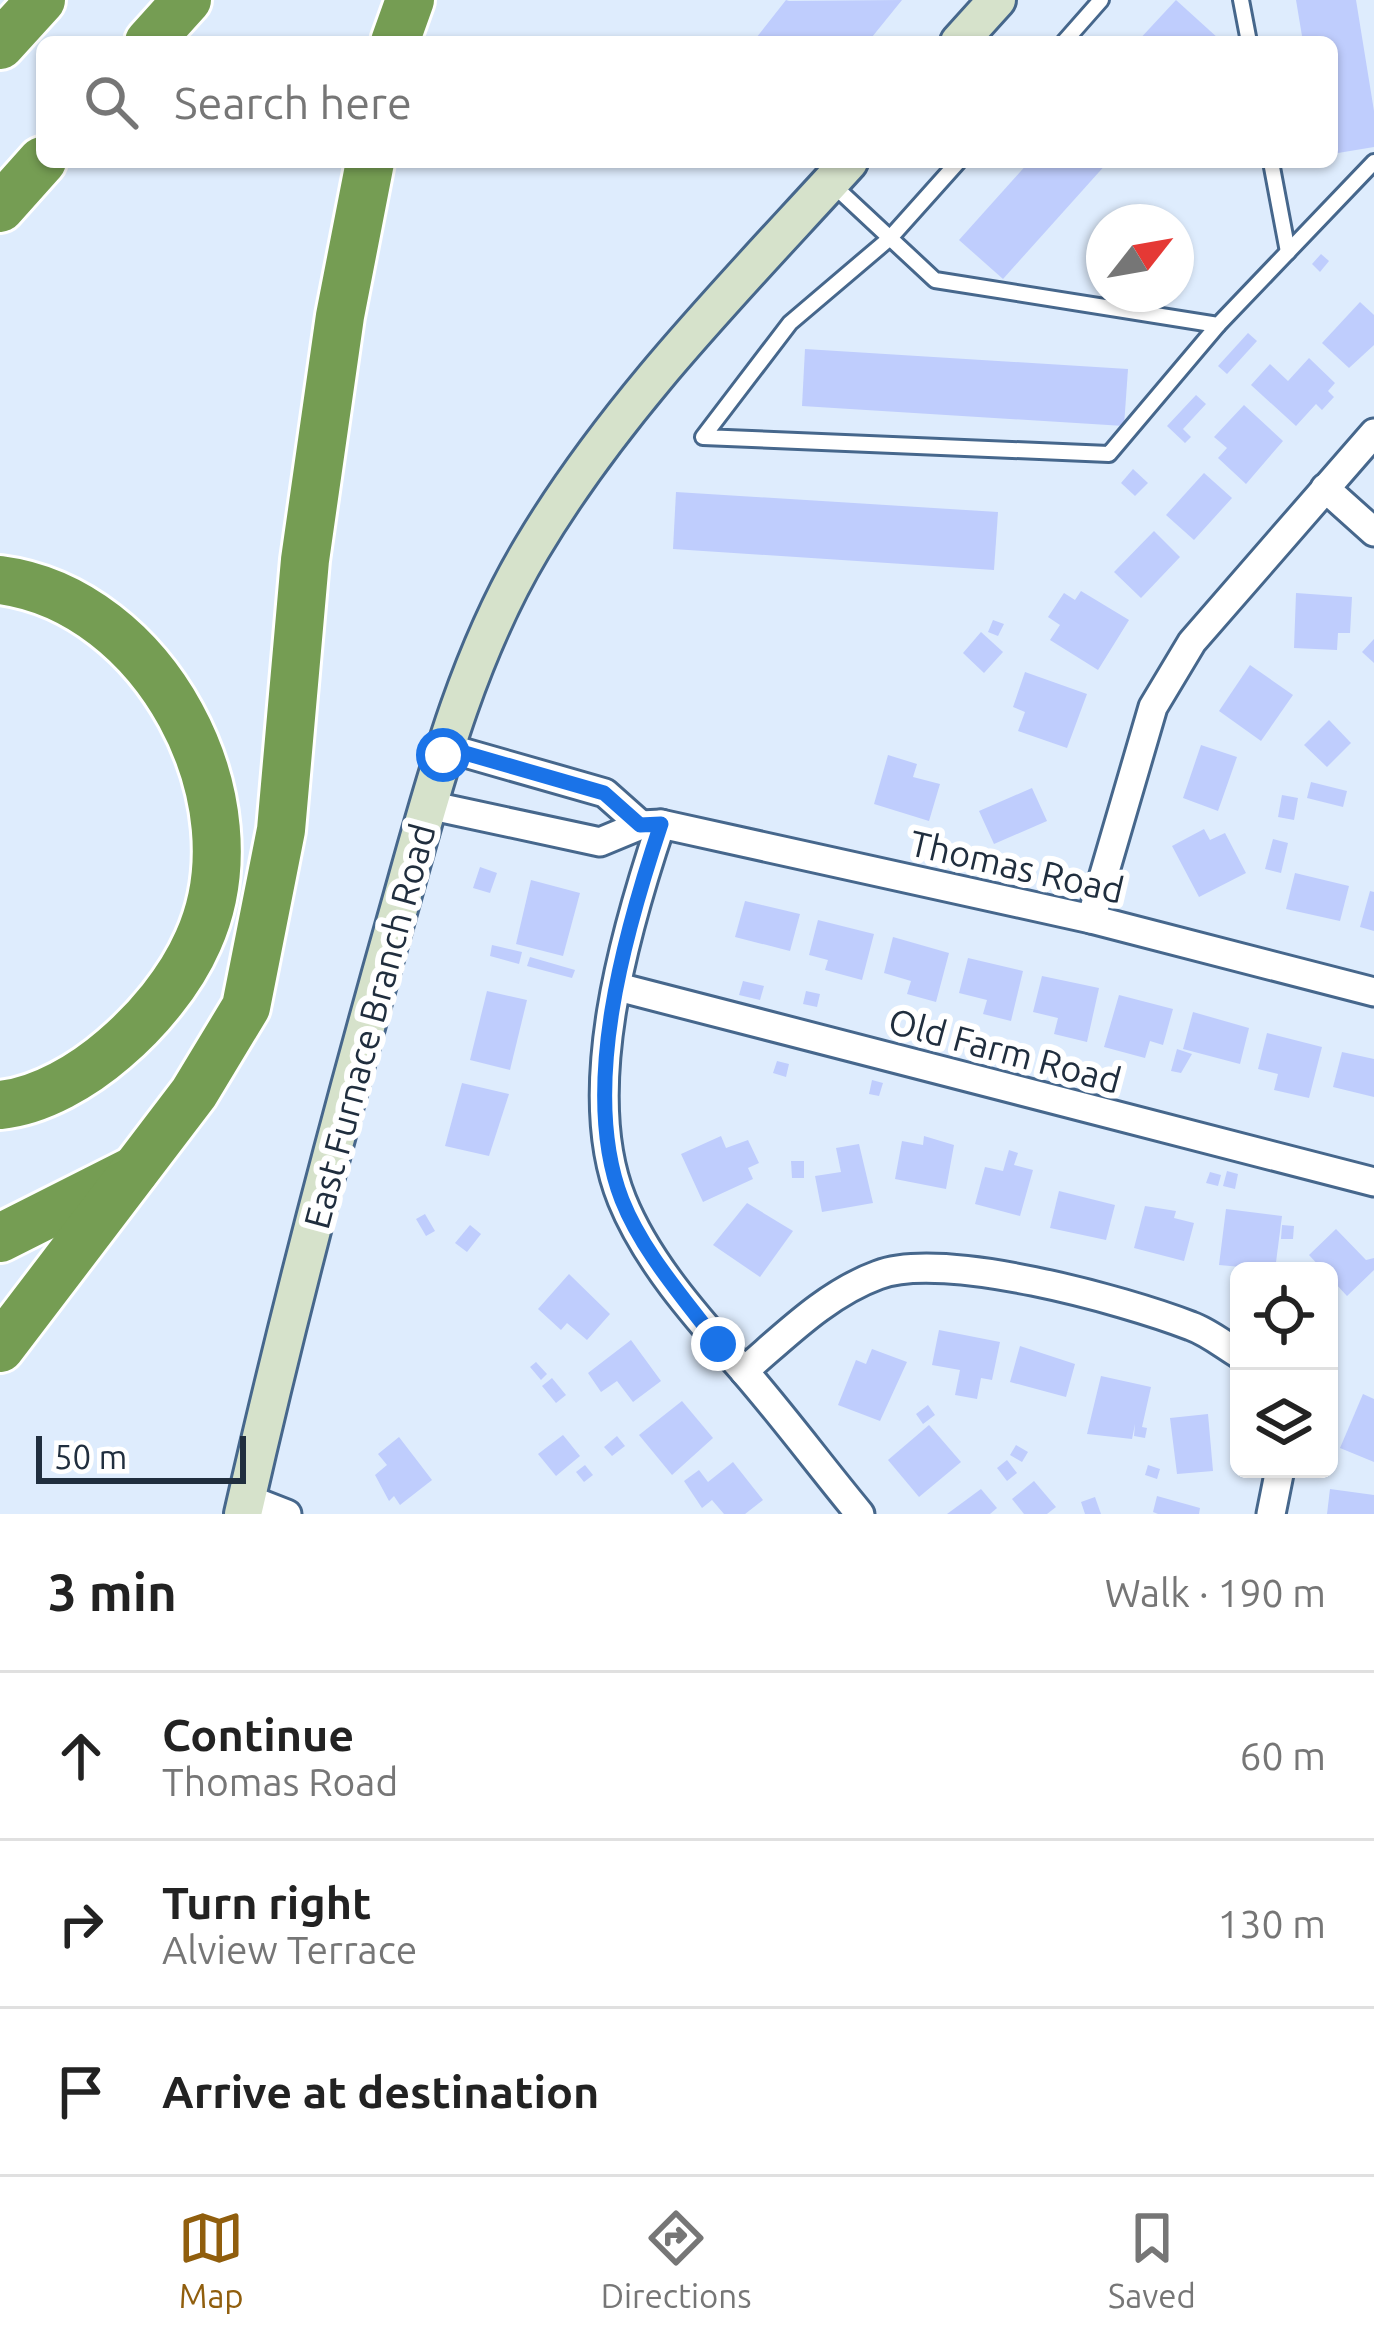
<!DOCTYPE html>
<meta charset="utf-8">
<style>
:root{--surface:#fff;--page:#f6f6f6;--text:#222;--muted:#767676;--line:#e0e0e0;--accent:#905e0d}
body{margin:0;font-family:Ubuntu,sans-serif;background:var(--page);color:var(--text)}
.controls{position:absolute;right:36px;bottom:36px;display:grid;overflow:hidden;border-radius:18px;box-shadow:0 3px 9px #0004}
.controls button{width:108px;height:108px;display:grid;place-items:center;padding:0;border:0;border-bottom:3px solid var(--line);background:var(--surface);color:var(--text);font:60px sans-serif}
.compass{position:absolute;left:1086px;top:204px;width:108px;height:108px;border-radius:50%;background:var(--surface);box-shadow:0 3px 9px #0004;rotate:59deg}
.scale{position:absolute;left:36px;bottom:30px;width:210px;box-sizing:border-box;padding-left:12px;border:6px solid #202e3e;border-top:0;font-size:33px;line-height:42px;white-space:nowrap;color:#202e3e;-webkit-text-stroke:9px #fff;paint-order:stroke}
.stop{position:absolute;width:36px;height:36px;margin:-27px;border:9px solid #1a73e8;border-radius:50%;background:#fff}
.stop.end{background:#1a73e8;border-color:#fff;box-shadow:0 3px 12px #0008}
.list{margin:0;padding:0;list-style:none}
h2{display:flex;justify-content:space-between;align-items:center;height:156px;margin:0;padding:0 48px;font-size:51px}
h2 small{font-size:39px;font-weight:400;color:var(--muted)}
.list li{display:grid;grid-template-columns:78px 1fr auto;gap:36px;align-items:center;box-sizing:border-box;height:168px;padding:0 48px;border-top:3px solid var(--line)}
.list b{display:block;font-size:45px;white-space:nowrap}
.list p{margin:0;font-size:39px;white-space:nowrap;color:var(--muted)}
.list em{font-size:39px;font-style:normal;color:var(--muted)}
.icon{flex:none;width:66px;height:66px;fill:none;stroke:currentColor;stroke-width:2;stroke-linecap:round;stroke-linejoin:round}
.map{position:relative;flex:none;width:1374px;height:1514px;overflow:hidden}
.search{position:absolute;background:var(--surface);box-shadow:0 3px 9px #0004;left:36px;right:36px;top:36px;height:132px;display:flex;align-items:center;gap:30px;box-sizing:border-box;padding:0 42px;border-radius:18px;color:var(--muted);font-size:45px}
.sheet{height:660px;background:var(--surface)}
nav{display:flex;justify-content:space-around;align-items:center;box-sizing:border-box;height:168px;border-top:3px solid var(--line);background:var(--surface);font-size:33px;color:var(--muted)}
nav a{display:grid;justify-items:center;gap:6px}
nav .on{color:var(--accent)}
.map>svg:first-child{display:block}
</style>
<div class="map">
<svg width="1374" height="1514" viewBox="0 0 1374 1514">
<rect width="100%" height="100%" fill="#deecfd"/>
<g fill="#bfcdfd">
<path d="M 786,0 L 789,1 L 902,0 L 868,42 L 753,42 Z"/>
<path d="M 1176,0 L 1219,39 L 1216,42 L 1137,42 Z"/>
<path d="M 1296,0 L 1356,0 L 1374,111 L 1374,147 L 1332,154 L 1332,42 L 1303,42 Z"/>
<path d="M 1029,162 L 1108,162 L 1003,279 L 959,240 Z"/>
<path d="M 1321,254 L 1329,261 L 1320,272 L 1312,264 Z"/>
<path d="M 1360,302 L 1374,315 L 1374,345 L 1349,368 L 1322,343 Z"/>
<path d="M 1248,333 L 1257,341 L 1227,374 L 1218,366 Z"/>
<path d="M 805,349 L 1128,369 L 1124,426 L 802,406 Z"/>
<path d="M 1309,358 L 1335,383 L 1328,391 L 1334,397 L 1322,410 L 1316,404 L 1296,426 L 1251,385 L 1270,364 L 1288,381 Z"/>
<path d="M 1196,395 L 1206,404 L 1183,429 L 1191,437 L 1185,443 L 1167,426 Z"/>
<path d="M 1244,405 L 1283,441 L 1246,484 L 1218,458 L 1227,448 L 1214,437 Z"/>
<path d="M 1133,469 L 1148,483 L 1135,496 L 1121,483 Z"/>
<path d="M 1204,473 L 1232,498 L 1194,540 L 1166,515 Z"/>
<path d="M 676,492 L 998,512 L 994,570 L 673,549 Z"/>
<path d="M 1154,531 L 1180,557 L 1141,598 L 1114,572 Z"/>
<path d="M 1081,591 L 1129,620 L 1098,670 L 1050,640 L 1060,625 L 1048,617 L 1064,593 L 1075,600 Z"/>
<path d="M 1296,593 L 1352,597 L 1350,633 L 1338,633 L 1337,650 L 1294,648 Z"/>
<path d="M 993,620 L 1004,624 L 998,636 L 988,632 Z"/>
<path d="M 981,632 L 1003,652 L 984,673 L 963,653 Z"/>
<path d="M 1374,639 L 1374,663 L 1362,652 Z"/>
<path d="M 1250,665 L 1293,695 L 1261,741 L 1219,711 Z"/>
<path d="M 1025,672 L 1087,694 L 1067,748 L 1018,731 L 1025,712 L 1013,707 Z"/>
<path d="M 1329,720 L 1351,743 L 1327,767 L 1304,745 Z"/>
<path d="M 1201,745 L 1237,757 L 1218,811 L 1183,798 Z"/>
<path d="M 888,755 L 917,764 L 913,777 L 940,784 L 929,821 L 874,804 Z"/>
<path d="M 1311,782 L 1347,791 L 1343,807 L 1307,798 Z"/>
<path d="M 1032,788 L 1047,821 L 994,844 L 979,811 Z"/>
<path d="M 1282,795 L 1298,798 L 1294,820 L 1278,817 Z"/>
<path d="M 1204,829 L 1210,840 L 1225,833 L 1246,873 L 1199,897 L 1172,846 Z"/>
<path d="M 1273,839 L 1288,843 L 1281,873 L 1265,869 Z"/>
<path d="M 480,867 L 497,873 L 490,893 L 473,888 Z"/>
<path d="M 1295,873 L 1349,886 L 1340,921 L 1286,909 Z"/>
<path d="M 531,880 L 580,893 L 563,956 L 516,944 Z"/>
<path d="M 1370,891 L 1374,892 L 1374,931 L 1360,927 Z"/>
<path d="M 745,901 L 800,914 L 790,951 L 735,937 Z"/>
<path d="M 818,920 L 874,934 L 862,980 L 825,970 L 828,960 L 809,955 Z"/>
<path d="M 893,937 L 949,953 L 936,1002 L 907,994 L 911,981 L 884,973 Z"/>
<path d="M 492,945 L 522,952 L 519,964 L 490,956 Z"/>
<path d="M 530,957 L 575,970 L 572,978 L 527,966 Z"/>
<path d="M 968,958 L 1023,971 L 1011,1021 L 983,1014 L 987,1000 L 959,993 Z"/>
<path d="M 1042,976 L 1099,988 L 1087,1042 L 1054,1034 L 1058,1018 L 1033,1012 Z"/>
<path d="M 743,981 L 764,986 L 760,1000 L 739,995 Z"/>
<path d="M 487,991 L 527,1000 L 510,1070 L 470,1060 Z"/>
<path d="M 806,991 L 820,994 L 817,1007 L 803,1004 Z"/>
<path d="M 1119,995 L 1173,1009 L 1163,1045 L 1150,1041 L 1145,1058 L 1104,1047 Z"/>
<path d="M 1193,1012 L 1249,1028 L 1240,1064 L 1183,1049 Z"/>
<path d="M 926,1021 L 940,1024 L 936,1041 L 922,1038 Z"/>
<path d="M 1267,1033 L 1322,1047 L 1309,1098 L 1274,1090 L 1278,1074 L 1258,1069 Z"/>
<path d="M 991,1037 L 1005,1040 L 1001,1059 L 987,1056 Z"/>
<path d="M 1177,1049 L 1192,1054 L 1181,1073 L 1171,1071 Z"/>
<path d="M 1342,1052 L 1374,1059 L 1374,1097 L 1333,1087 Z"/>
<path d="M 777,1061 L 789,1064 L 786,1077 L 773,1073 Z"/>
<path d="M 1070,1061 L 1084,1064 L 1080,1080 L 1067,1077 Z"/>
<path d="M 872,1080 L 883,1083 L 879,1096 L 869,1094 Z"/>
<path d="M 462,1083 L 509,1094 L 489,1156 L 445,1146 Z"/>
<path d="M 721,1136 L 726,1148 L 748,1140 L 759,1163 L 748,1168 L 753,1179 L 703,1202 L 681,1154 Z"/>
<path d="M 924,1136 L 954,1145 L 946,1189 L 895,1179 L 902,1141 L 923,1145 Z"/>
<path d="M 859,1144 L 873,1203 L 822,1212 L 815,1176 L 841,1172 L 836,1148 Z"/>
<path d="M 1009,1150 L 1018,1153 L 1014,1165 L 1033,1170 L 1020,1216 L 975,1204 L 985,1167 L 1003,1171 Z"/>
<path d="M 791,1161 L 804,1161 L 804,1178 L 792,1178 Z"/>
<path d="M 1227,1171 L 1238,1174 L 1235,1189 L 1223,1186 Z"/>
<path d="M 1210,1172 L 1221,1175 L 1218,1186 L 1206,1183 Z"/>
<path d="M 1059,1191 L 1115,1205 L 1106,1240 L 1050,1228 Z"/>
<path d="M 747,1203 L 793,1231 L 760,1277 L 713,1245 Z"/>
<path d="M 1145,1206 L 1176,1211 L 1174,1218 L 1194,1223 L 1184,1261 L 1134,1248 Z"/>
<path d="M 1226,1209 L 1282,1216 L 1275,1270 L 1219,1265 Z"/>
<path d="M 425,1214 L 435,1231 L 426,1236 L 416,1219 Z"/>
<path d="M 470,1225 L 481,1234 L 467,1252 L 455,1243 Z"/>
<path d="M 1282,1225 L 1294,1226 L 1293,1239 L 1281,1239 Z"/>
<path d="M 1336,1229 L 1366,1260 L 1374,1258 L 1374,1270 L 1347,1296 L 1309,1255 Z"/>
<path d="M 569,1274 L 610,1314 L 587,1340 L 567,1323 L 561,1330 L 538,1309 Z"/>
<path d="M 939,1330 L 1000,1342 L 992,1380 L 981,1378 L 977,1399 L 955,1395 L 960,1370 L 932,1365 Z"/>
<path d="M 631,1340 L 661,1381 L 633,1402 L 617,1381 L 601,1392 L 588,1373 Z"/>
<path d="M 1020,1346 L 1075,1364 L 1066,1397 L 1010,1382 Z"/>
<path d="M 872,1349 L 907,1362 L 880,1421 L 838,1405 L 856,1360 L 866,1364 Z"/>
<path d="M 536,1362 L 547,1374 L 541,1380 L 530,1367 Z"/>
<path d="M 1101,1376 L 1151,1387 L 1142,1427 L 1147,1428 L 1145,1438 L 1134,1436 L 1135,1424 L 1132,1439 L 1087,1434 Z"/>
<path d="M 552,1378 L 566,1395 L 556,1403 L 542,1386 Z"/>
<path d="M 1363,1394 L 1374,1399 L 1374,1462 L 1340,1448 Z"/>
<path d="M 682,1401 L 713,1438 L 672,1475 L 639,1435 Z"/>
<path d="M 928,1405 L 935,1415 L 923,1424 L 916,1414 Z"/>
<path d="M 1208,1414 L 1213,1471 L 1177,1474 L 1170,1418 Z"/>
<path d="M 929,1425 L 961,1462 L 919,1497 L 888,1460 Z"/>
<path d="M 563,1435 L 580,1456 L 556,1476 L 538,1454 Z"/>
<path d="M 617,1436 L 625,1446 L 612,1456 L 604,1447 Z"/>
<path d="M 399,1437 L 432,1480 L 400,1505 L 394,1496 L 389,1501 L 375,1475 L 387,1465 L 378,1454 Z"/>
<path d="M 1016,1445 L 1028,1452 L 1022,1462 L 1010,1455 Z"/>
<path d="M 1007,1460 L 1017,1473 L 1007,1481 L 997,1468 Z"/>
<path d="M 733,1462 L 763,1500 L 745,1514 L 724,1514 L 712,1500 L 702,1508 L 684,1481 L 699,1470 L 708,1482 Z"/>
<path d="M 585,1465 L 593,1475 L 584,1482 L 576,1472 Z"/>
<path d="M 1148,1465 L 1160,1469 L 1157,1479 L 1145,1475 Z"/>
<path d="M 1034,1481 L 1056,1507 L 1047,1514 L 1024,1514 L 1012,1499 Z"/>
<path d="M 981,1489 L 997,1508 L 990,1514 L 947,1514 Z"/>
<path d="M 1330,1489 L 1374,1495 L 1374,1514 L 1327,1514 Z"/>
<path d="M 1157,1496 L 1200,1508 L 1199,1514 L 1158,1514 L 1153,1512 Z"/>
<path d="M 1095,1497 L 1101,1514 L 1085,1514 L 1081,1502 Z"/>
</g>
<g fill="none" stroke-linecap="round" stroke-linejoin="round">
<g stroke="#46678c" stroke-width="20">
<g id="lane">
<path d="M 1241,0 L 1249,42"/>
<path d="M 1064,42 L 1101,0"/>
<path d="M 958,162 L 890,238 L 790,323 L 703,437 L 1109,454 L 1218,325"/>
<path d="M 1271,162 L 1288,252"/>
<path d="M 831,183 L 935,280 L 1218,325 L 1374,162"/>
</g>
</g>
<g stroke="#46678c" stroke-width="33">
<g id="street">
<path d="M 1325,488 L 1374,532"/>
<path d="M 444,747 L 605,793 L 641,825"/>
<path d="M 428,805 L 600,842 L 641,825 L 661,824 L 1091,919 L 1374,992"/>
<path d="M 661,824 C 625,931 578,1092 622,1200 C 648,1264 700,1321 744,1371 C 784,1417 821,1467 860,1514"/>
<path d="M 1091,919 L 1153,707 L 1192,642 L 1374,433"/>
<path d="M 618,987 L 1374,1182"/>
<path d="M 744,1371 C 785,1336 826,1294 878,1275 C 943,1250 1124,1300 1191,1326 C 1208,1332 1224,1345 1239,1354"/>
<path d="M 246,1498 L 287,1514"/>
<path d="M 1271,1514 L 1280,1469"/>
</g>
</g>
<g stroke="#46678c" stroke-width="42">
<g id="secondary">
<path d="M 959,42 L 997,0"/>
<path d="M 243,1514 C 288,1316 340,1118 395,923 C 431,796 463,663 532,548 C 617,405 738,284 849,162"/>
</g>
</g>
<g stroke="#fff" stroke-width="54">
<g id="highway">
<path d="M 149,42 L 187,0"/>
<path d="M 395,42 L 410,0"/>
<path d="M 0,45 L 41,0"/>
<path d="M 0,208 L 42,161"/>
<path d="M 0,580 C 154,600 262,800 198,941 C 180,982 147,1021 114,1049 C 84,1075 41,1101 0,1105"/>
<path d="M 0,1238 L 135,1170"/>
<path d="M 0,1348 L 194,1093 L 246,1007 L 281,830 L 305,560 L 340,316 L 370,162"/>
</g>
</g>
<use href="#lane" stroke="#fff" stroke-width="14"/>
<use href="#street" stroke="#fff" stroke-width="27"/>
<use href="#secondary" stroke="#d6e2cb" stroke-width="36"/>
<use href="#highway" stroke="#759d53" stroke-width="48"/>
</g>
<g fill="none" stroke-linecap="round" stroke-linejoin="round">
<path stroke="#1a73e8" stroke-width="15" d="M 443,755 L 444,747 L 604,793 L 640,825 L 661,824 C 625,932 579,1090 622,1200 C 643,1253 685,1299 718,1344"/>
</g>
<g text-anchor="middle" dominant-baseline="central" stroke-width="12" stroke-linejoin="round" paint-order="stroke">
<g font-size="36" fill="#202e3e" stroke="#fff">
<text transform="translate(1017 866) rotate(13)">Thomas Road</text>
<text transform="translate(369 1026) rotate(-75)">East Furnace Branch Road</text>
<text transform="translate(1005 1050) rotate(15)">Old Farm Road</text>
</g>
</g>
</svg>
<div class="controls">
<button><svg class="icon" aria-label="locate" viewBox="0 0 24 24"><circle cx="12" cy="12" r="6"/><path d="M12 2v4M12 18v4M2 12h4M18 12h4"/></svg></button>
<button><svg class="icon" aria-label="layers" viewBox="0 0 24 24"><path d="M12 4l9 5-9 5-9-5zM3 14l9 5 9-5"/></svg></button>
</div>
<svg class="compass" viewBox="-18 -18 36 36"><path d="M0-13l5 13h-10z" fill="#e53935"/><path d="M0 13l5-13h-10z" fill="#767676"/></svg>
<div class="scale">50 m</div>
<div class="stop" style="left:443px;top:755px"></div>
<div class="stop end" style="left:718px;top:1344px"></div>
<div class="search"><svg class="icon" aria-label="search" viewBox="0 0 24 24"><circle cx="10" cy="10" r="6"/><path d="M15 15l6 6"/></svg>Search here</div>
</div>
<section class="sheet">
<h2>3 min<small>Walk · 190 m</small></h2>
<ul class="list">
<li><svg class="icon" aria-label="ahead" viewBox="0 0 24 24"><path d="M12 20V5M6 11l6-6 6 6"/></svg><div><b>Continue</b><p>Thomas Road</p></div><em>60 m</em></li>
<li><svg class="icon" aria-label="right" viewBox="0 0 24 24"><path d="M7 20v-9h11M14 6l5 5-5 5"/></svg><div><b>Turn right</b><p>Alview Terrace</p></div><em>130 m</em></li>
<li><svg class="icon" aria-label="arrive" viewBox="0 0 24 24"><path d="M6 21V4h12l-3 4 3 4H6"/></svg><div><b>Arrive at destination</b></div></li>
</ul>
</section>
<nav>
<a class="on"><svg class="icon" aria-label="map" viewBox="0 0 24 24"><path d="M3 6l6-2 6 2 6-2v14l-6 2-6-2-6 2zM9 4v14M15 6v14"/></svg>Map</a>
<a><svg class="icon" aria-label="directions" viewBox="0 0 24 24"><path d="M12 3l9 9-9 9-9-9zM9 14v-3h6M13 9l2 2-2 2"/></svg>Directions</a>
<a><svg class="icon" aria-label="saved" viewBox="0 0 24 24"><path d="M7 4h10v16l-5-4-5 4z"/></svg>Saved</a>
</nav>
